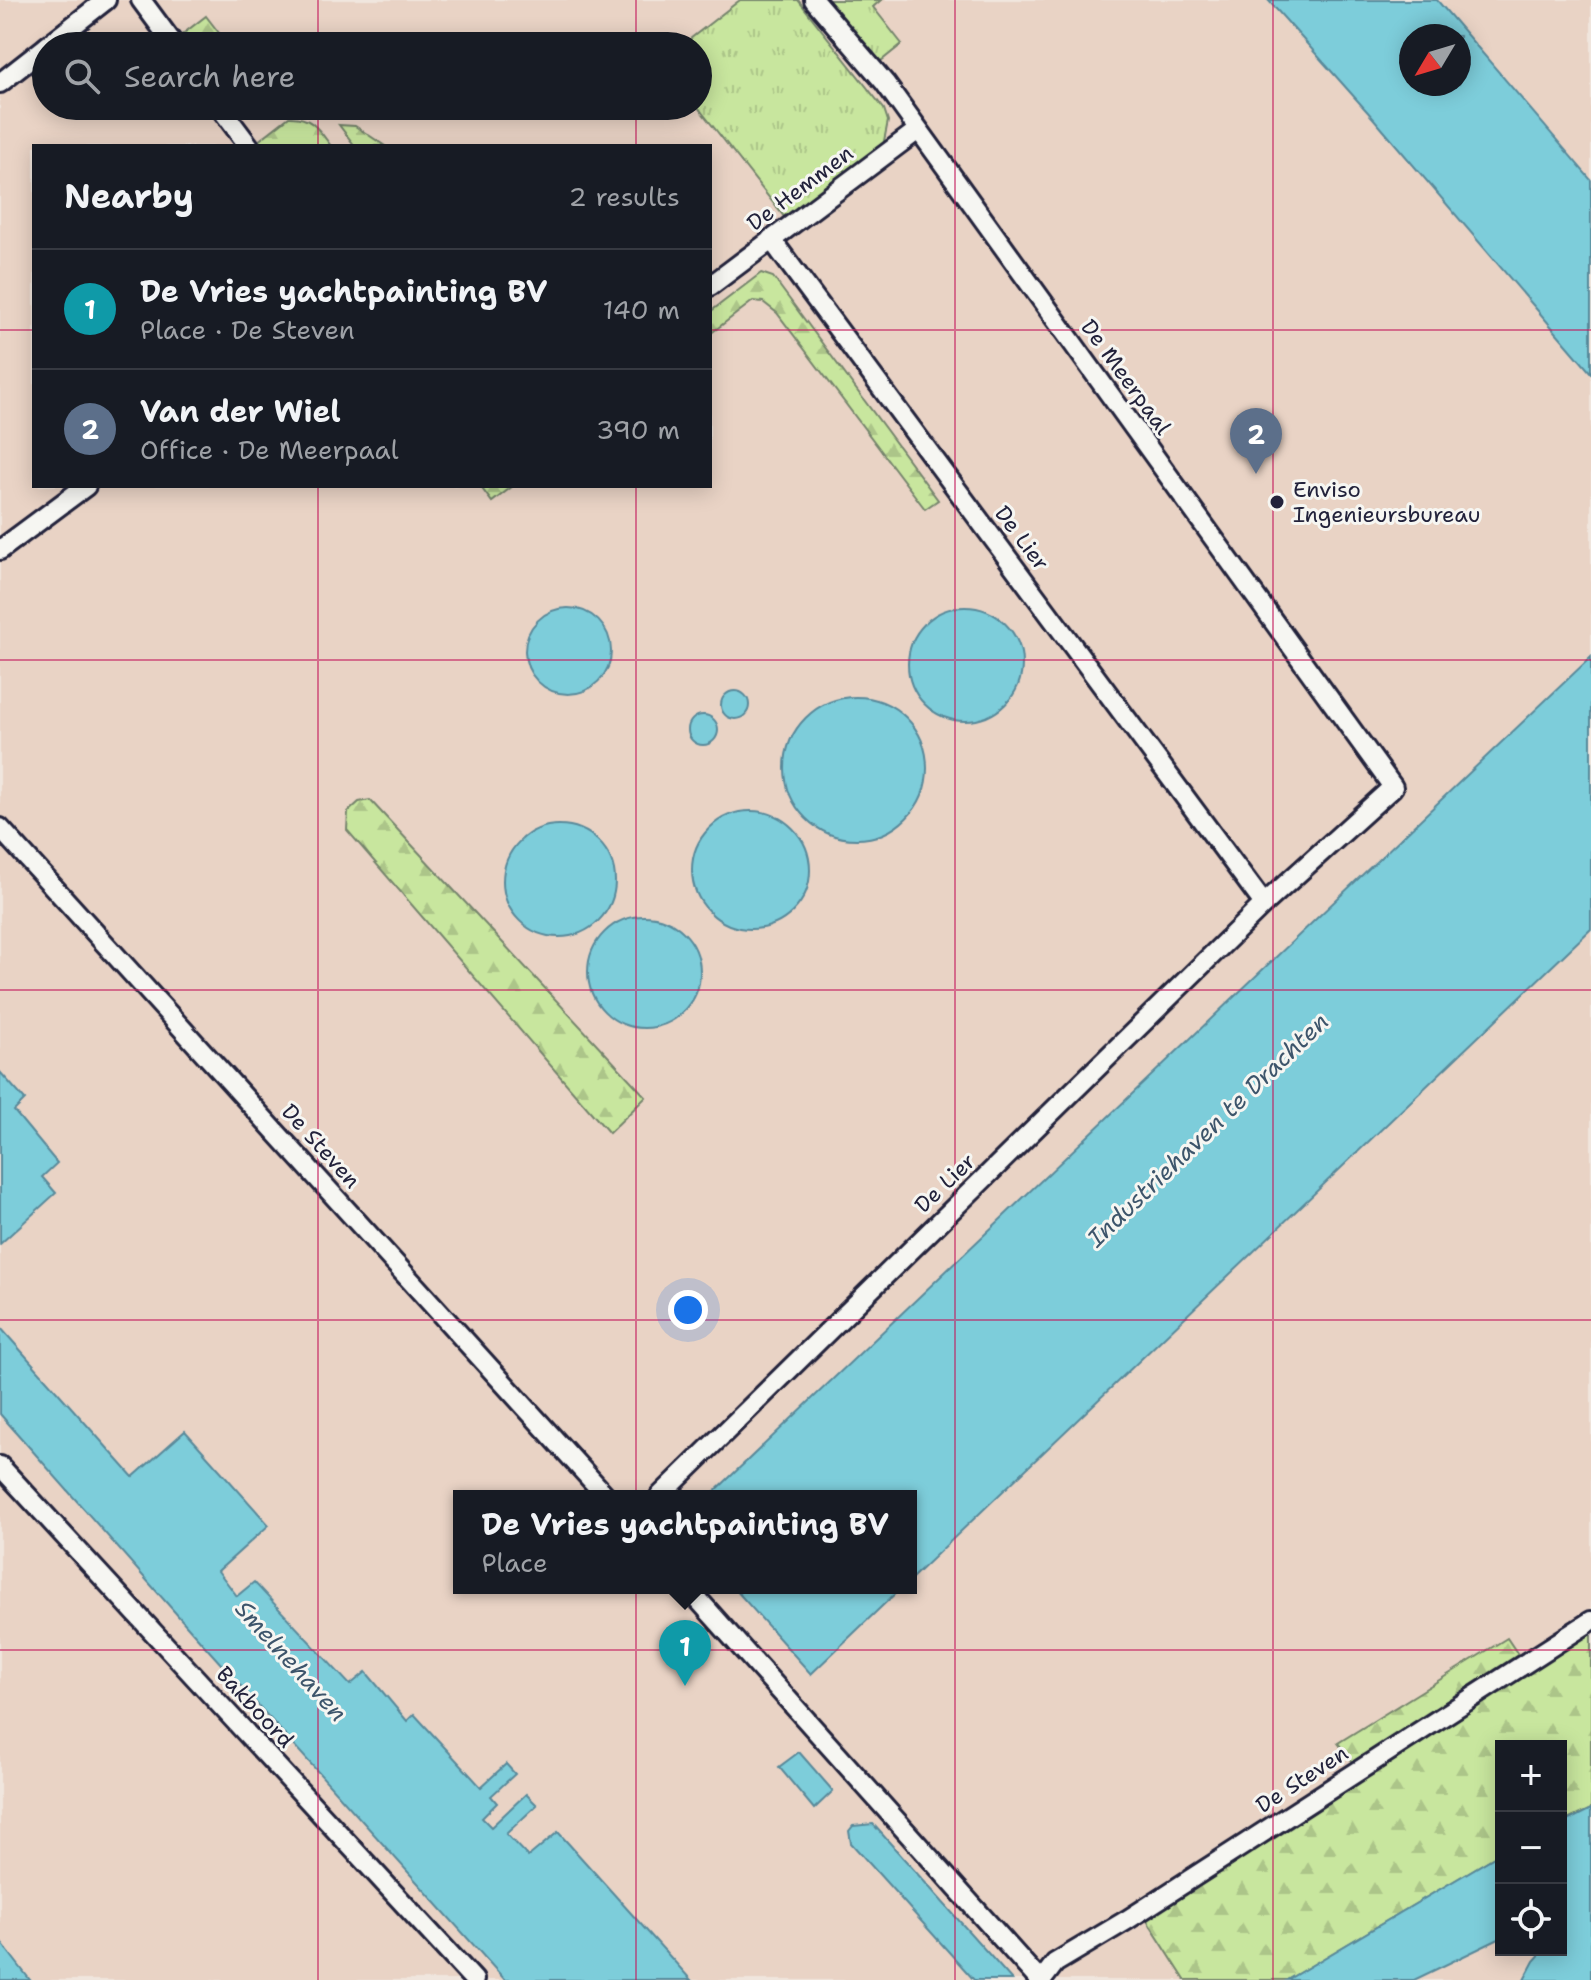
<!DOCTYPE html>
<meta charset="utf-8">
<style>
:root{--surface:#171b24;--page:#20242c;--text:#f1f3f6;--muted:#9ea1a6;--line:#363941;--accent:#9495a2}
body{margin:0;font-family:"Shantell Sans",sans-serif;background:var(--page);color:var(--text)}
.controls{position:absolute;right:24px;bottom:24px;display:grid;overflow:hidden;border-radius:0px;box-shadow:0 4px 20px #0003}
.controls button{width:72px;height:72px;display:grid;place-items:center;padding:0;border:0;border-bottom:2px solid var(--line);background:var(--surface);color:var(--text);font:40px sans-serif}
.compass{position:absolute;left:1399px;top:24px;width:72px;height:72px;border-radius:50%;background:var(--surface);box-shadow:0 4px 20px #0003;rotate:232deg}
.you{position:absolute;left:688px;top:1310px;width:28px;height:28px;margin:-20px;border:6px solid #fff;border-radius:50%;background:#1a73e8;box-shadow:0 0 0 12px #1a73e833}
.badge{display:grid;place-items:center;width:52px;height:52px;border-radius:50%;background:var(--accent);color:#fff;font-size:26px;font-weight:700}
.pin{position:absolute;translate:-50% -66px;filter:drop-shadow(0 2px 4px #0008)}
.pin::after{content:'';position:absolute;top:42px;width:28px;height:24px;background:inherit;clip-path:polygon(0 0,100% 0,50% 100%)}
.popup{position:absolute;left:453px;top:1490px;width:464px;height:104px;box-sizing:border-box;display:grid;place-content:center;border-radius:0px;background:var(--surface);filter:drop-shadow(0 2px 6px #0005);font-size:26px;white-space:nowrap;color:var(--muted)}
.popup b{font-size:30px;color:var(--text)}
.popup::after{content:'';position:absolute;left:50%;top:100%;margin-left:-16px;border:16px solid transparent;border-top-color:var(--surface)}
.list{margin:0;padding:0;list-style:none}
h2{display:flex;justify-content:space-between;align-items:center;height:104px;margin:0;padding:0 32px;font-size:34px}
h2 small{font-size:26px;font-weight:400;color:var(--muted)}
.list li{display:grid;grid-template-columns:52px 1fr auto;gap:24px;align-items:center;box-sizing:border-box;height:120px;padding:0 32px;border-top:2px solid var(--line)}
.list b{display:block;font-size:30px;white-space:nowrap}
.list p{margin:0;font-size:26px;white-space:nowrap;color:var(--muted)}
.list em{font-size:26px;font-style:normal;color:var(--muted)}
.icon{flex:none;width:44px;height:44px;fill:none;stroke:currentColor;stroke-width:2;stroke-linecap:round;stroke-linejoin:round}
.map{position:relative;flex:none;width:1591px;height:1980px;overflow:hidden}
.search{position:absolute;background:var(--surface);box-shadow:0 4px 20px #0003;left:32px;top:32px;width:680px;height:88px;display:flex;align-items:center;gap:20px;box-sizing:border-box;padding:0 28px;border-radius:44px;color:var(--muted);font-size:30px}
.panel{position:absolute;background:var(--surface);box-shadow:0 4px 20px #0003;left:32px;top:144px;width:680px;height:344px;border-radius:0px}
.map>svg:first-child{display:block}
</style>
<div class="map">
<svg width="1591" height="1980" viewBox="0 0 1591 1980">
<defs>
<pattern id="grass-tufts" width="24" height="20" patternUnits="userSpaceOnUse" patternTransform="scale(2)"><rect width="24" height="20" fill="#c8e69e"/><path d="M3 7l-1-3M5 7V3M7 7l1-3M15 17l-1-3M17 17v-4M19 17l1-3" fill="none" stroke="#acc589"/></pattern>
<pattern id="forest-firs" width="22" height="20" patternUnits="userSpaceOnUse" patternTransform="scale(2)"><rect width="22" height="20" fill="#c8e69e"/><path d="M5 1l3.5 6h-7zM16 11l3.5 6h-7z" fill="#acc589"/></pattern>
</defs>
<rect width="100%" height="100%" fill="#f0e6de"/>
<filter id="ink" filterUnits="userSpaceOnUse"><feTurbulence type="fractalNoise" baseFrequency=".0125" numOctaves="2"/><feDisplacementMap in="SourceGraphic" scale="16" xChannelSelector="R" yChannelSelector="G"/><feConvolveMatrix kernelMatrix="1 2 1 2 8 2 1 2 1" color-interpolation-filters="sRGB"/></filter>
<g filter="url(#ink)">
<g fill="#e9d3c5" fill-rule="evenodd">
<path d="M 0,0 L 1315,0 L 1591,315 L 1591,1943 L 1555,1980 L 0,1980 ZM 46,46 L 698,46 L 698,106 L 46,106 ZM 34,146 L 710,146 L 710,486 L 34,486 ZM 459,1496 L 911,1496 L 911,1588 L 459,1588 ZM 1501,1746 L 1561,1746 L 1561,1950 L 1501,1950 Z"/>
<path d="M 1437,0 L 1591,0 L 1591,180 L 1561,147 Z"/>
</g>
<g fill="url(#grass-tufts)" stroke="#75846c" stroke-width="2">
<path d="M 740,0 L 798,0 L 884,109 L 888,121 L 883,146 L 789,223 L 697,106 L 698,46 L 681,46 Z"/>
<path d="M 824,0 L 881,0 L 873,7 L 902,44 L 876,65 Z"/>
</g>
<g fill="url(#forest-firs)" stroke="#75846c" stroke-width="2">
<path d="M 206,16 L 229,46 L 186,46 L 179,37 Z"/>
<path d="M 289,117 C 312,116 319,130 331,146 L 260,146 L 257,142 Z"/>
<path d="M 339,125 L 355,126 L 385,146 L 355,146 Z"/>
<path d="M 761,273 L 773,277 L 938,500 L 925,509 L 777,313 L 763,302 L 753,301 L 710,334 L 710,312 Z"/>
<path d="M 480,486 L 513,486 L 492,502 Z"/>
<path d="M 370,800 L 646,1097 L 609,1133 L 347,830 L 348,812 L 359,802 Z"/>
<path d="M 1591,1631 L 1591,1809 L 1561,1823 L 1561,1746 L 1501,1746 L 1501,1853 L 1287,1980 L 1185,1980 L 1146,1919 Z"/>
<path d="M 1507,1638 L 1519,1656 L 1353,1762 L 1338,1743 Z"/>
</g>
<g fill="#7dcdda" stroke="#59899a" stroke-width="2" fill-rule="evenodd">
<path d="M 1268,0 L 1437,0 L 1591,180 L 1591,373 L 1373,118 ZM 1411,36 L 1459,36 L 1459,84 L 1411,84 Z"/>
<circle cx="965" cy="664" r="57"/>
<circle cx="568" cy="651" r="43"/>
<path d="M 1591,657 L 1591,929 L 911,1579 L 911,1496 L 710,1496 Z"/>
<circle cx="735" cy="705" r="14"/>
<circle cx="856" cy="768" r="71"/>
<circle cx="703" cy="730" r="15"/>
<circle cx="751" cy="870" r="59"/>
<circle cx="559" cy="881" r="56"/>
<circle cx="644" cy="972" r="56"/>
<path d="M 0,1072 L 25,1100 L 14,1111 L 57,1163 L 42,1177 L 56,1193 L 0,1244 Z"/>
<path d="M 0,1327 L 133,1477 L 185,1431 L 269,1525 L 218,1571 L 237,1596 L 254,1582 L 350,1685 L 366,1672 L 407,1721 L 414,1714 L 481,1787 L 506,1764 L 515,1774 L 491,1796 L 497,1803 L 482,1818 L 491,1827 L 526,1794 L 537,1805 L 506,1834 L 528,1857 L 558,1832 L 691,1980 L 505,1980 L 195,1635 L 0,1414 Z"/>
<path d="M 734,1588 L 901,1588 L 811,1674 Z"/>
<path d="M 799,1752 L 833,1791 L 814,1809 L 779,1767 Z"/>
<path d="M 1591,1809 L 1591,1980 L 1524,1980 L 1534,1961 L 1544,1950 L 1561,1950 L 1561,1824 Z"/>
<path d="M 873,1824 L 1012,1980 L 974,1980 L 851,1843 L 849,1831 L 853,1826 Z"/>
<path d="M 1501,1853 L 1501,1938 L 1414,1980 L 1287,1980 Z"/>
<path d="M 0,1941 L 30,1980 L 0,1980 Z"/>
</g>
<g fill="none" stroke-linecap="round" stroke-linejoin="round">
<g stroke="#22223b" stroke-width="24">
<g id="minor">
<path d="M 141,0 L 175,46"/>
<path d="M 47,46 L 106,0"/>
<path d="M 0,83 L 46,47"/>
<path d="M 219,106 L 249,146"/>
<path d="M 771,239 L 1264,904"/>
<path d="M 710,286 L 918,130"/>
<path d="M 0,550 L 86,486"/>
<path d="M 0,828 L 606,1496"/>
<path d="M 0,1466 L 474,1980"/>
<path d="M 660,1496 L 1264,904 L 1393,787 L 885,83 L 814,0"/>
<path d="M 688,1588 L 1039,1980"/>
<path d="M 1042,1980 L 1055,1963 L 1127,1920 L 1591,1621"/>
</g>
</g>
<use href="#minor" stroke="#f6f6f2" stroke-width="18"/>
</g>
</g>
<path fill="none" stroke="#c2185b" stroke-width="2" stroke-opacity="0.55" d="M 318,0 L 318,46M 636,0 L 636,46M 955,0 L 955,1980M 1273,0 L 1273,1980M 318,106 L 318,146M 636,106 L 636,146M 0,330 L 34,330M 710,330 L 1591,330M 318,486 L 318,1980M 636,486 L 636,1980M 0,660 L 1591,660M 0,990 L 1591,990M 0,1320 L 1591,1320M 0,1650 L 1591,1650"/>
<circle fill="#22223b" stroke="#f6f6f2" stroke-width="3" cx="1277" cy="502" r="8"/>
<g text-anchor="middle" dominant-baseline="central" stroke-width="6" stroke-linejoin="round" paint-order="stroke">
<g font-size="22" fill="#22223b" stroke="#f6f6f2">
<text transform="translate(800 188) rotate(-37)">De Hemmen</text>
<text transform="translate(1126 377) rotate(54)">De Meerpaal</text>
<text transform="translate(1022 538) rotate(53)">De Lier</text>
<text transform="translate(321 1146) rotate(48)">De Steven</text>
<text transform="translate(945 1183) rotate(-44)">De Lier</text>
<text transform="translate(255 1707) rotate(47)">Bakboord</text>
<text transform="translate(1302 1779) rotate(-33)">De Steven</text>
</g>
<g font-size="22" fill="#22223b" stroke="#f6f6f2" text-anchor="start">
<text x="1293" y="489">Enviso<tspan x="1293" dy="25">Ingenieursbureau</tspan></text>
</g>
<g font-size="24" font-style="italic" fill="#3d556b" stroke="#f6f6f2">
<text transform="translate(1208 1130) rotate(-44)">Industriehaven te Drachten</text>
<text transform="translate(291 1661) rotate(48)">Smelnehaven</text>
</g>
</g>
</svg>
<div class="controls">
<button>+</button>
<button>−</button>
<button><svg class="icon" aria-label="locate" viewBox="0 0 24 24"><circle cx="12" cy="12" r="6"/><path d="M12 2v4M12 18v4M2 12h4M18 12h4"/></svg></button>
</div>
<svg class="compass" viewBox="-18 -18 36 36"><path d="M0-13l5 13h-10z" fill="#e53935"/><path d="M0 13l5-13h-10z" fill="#9ea1a6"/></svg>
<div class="you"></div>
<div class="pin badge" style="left:685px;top:1686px;background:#0f9aa8">1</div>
<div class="popup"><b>De Vries yachtpainting BV</b>Place</div>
<div class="pin badge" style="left:1256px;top:474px;background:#5c6f8a">2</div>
<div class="search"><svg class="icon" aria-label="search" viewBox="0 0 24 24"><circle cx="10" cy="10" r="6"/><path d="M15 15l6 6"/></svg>Search here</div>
<section class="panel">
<h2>Nearby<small>2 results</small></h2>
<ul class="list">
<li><span class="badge" style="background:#0f9aa8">1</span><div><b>De Vries yachtpainting BV</b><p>Place · De Steven</p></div><em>140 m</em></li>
<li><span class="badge" style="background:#5c6f8a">2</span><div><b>Van der Wiel</b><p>Office · De Meerpaal</p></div><em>390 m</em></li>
</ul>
</section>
</div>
